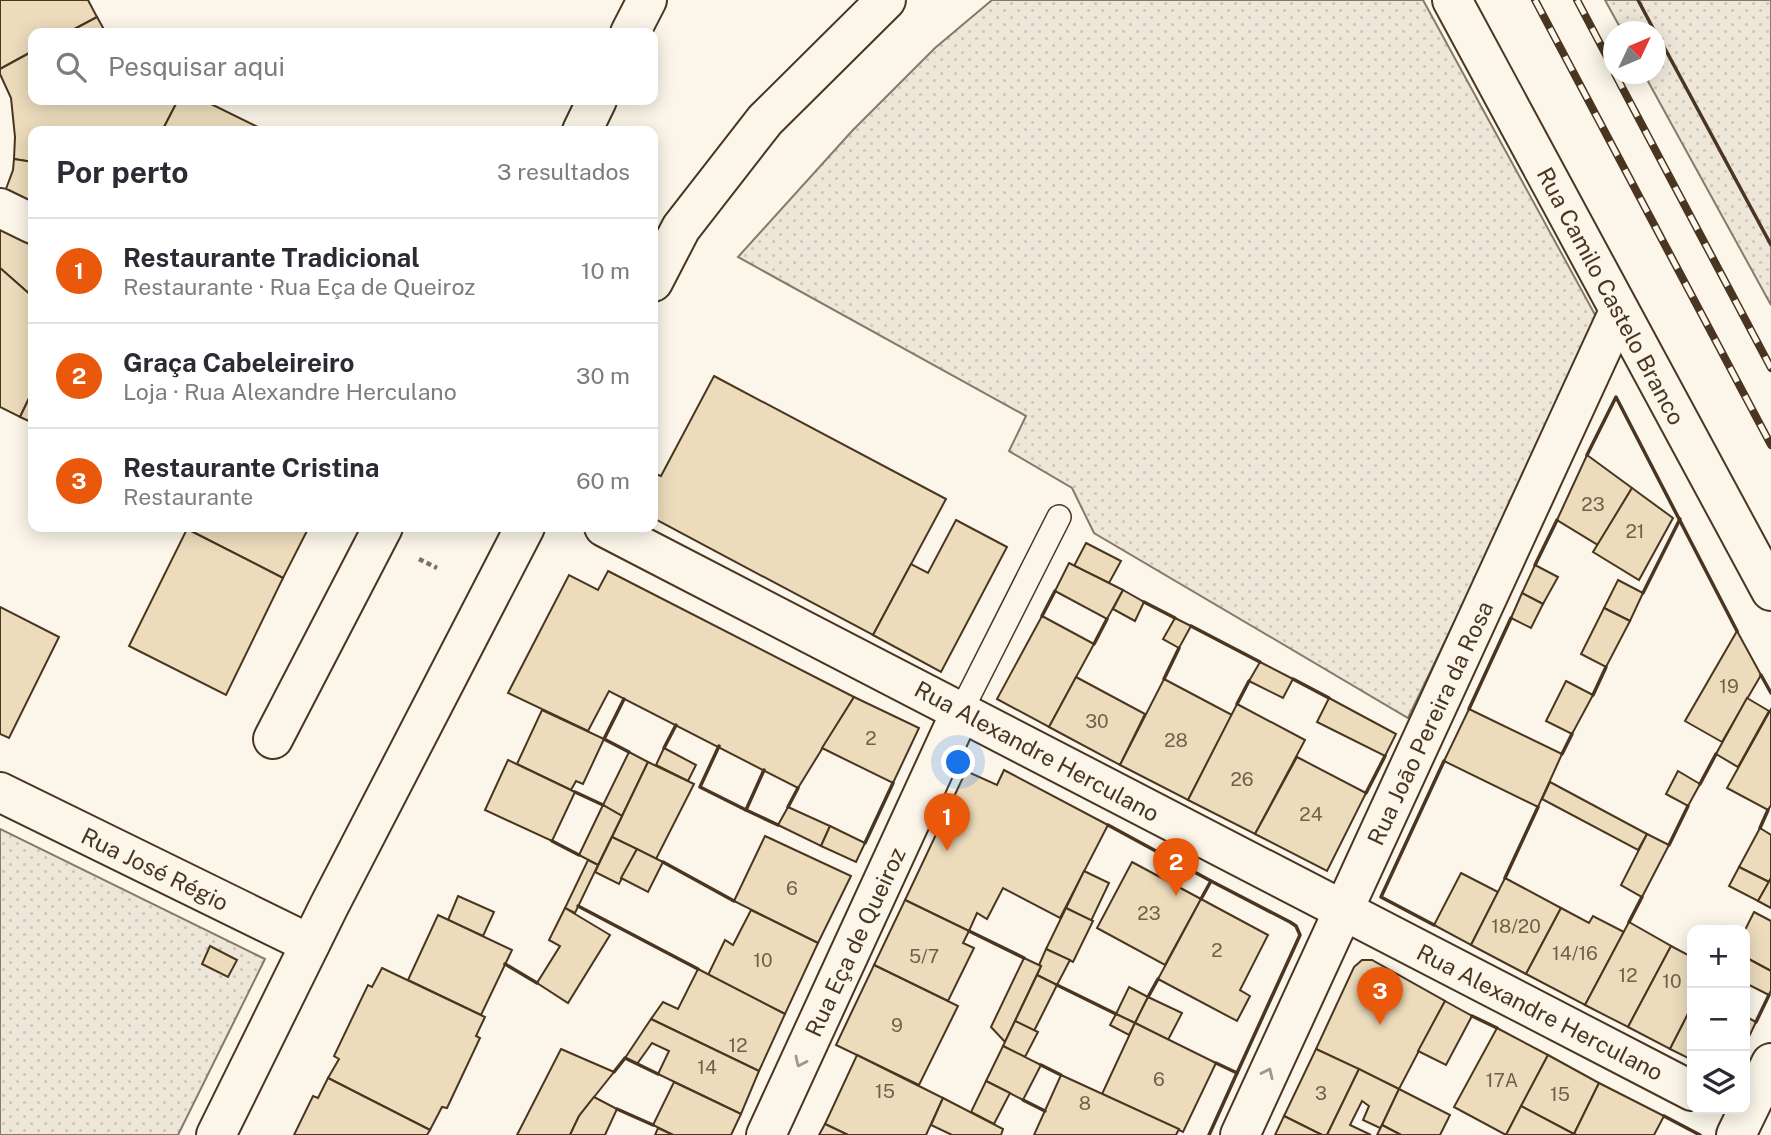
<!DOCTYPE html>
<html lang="pt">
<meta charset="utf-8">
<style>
:root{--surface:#fff;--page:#f2f2f3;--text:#2b2b33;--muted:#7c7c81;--line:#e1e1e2;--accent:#ea580c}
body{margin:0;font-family:"Public Sans",sans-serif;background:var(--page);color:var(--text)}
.controls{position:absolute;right:21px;bottom:21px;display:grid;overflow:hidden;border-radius:14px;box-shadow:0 4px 18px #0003}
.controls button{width:63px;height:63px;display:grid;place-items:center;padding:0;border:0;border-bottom:2px solid var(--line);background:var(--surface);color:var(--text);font:35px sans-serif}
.compass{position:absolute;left:1603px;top:21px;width:63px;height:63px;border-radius:50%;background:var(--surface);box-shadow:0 4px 18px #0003;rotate:46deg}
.you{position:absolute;left:959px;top:763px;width:24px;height:24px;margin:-18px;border:5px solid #fff;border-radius:50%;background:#1a73e8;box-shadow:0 0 0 10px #1a73e833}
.badge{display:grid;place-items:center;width:46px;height:46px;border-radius:50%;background:var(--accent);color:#fff;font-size:23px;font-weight:700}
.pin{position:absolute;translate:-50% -58px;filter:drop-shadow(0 2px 4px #0008)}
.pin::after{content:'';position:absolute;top:37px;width:24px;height:21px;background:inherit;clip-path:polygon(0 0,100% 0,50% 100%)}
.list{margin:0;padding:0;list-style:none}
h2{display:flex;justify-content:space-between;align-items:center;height:91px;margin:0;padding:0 28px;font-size:30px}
h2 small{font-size:23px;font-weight:400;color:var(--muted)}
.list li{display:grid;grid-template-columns:46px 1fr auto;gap:21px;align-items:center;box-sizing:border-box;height:105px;padding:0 28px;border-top:2px solid var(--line)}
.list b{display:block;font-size:26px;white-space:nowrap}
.list p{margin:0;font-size:23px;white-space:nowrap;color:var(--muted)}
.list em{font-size:23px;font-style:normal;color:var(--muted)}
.icon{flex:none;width:38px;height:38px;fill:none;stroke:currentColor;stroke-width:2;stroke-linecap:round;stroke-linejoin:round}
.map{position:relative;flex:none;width:1771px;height:1135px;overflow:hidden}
.search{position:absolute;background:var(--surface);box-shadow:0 4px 18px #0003;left:28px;top:28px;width:630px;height:77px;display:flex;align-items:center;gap:18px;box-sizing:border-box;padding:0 24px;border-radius:14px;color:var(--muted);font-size:26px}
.panel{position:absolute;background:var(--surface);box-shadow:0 4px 18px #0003;left:28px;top:126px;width:630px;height:406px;border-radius:14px}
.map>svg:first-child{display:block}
</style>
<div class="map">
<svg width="1771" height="1135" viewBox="0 0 1771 1135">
<defs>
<pattern id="grass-dots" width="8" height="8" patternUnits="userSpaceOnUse" patternTransform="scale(1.75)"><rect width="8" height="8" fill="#ede6d9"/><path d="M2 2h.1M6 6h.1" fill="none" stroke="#cdc6ba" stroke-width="1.8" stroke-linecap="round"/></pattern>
</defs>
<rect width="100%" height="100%" fill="#fbf6e9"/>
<g fill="url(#grass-dots)" stroke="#887966" stroke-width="2">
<path d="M 992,0 L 1423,0 L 1599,322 L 1408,718 L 1094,533 L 1072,488 L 1009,451 L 1026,416 L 738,257 L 852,131 L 935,48 Z"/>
<path d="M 1605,0 L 1771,0 L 1771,305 L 1644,74 L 1656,74 L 1656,32 L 1622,31 Z"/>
<path d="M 0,829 L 265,959 L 178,1135 L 0,1135 Z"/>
</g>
<g fill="#ecdcbc" stroke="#4a3520" stroke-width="2">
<path d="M 0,0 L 88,0 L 97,17 L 67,33 L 33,33 L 33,51 L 0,69 Z"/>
<path d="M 97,17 L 106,33 L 67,33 Z"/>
<path d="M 33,51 L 33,100 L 178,100 L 162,131 L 33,131 L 33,162 L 14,159 L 15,137 L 11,98 L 0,74 L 0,69 Z"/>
<path d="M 178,100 L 203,100 L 266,131 L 162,131 Z"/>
<path d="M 14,159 L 33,162 L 33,297 L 0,268 L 0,205 L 13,170 Z"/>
<path d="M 0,268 L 33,297 L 33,390 L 20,417 L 0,407 Z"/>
<path d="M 714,376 L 946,499 L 873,635 L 653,518 L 653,473 L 661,476 Z"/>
<path d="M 33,390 L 33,423 L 20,417 Z"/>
<path d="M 1587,455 L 1632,488 L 1598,545 L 1557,520 Z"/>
<path d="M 1632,488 L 1673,518 L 1639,580 L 1593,552 Z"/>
<path d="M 956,520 L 1007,547 L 941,672 L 873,635 L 911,564 L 928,573 Z"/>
<path d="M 188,527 L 309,527 L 283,578 L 187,529 Z"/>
<path d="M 187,529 L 283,578 L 226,695 L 129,646 Z"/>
<path d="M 1086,543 L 1121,561 L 1109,583 L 1074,566 Z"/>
<path d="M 1069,563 L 1123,590 L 1107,619 L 1055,591 Z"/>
<path d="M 1535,565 L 1558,577 L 1543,604 L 1522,593 Z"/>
<path d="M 608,571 L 854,697 L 798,788 L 609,691 L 588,731 L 508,693 L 569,575 L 598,590 Z"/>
<path d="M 1618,580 L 1643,593 L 1630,621 L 1604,608 Z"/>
<path d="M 1123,590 L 1144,602 L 1135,621 L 1113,609 Z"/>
<path d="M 1522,593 L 1543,604 L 1531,628 L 1511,618 Z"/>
<path d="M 0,607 L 59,637 L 9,738 L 0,734 Z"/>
<path d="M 1604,608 L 1630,621 L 1606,667 L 1581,654 Z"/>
<path d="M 1042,616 L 1094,644 L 1049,727 L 997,699 Z"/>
<path d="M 1175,618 L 1191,626 L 1179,648 L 1163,639 Z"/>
<path d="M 1737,631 L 1761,675 L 1722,742 L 1685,721 Z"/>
<path d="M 1260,662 L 1293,679 L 1283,698 L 1249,681 Z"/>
<path d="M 1076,677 L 1145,714 L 1120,765 L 1049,727 Z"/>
<path d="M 1164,679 L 1232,715 L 1188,800 L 1120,765 Z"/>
<path d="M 1566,681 L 1593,695 L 1572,734 L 1546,721 Z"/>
<path d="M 854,697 L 919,728 L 893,783 L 822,748 Z"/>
<path d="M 1329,698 L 1396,734 L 1385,756 L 1317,722 Z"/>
<path d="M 1747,698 L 1769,711 L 1738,767 L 1716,754 Z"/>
<path d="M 1237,704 L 1305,740 L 1255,834 L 1188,800 Z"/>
<path d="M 1469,709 L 1562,754 L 1538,807 L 1444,761 Z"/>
<path d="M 1771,709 L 1771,805 L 1768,810 L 1727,788 Z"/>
<path d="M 542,710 L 604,739 L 583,784 L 576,781 L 571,790 L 517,764 Z"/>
<path d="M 664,748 L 696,765 L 688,781 L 656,765 Z"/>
<path d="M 629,752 L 648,762 L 622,816 L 603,805 Z"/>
<path d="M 1297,757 L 1366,793 L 1327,871 L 1255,834 Z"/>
<path d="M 508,760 L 575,792 L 552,841 L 485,810 Z"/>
<path d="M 648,762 L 694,784 L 656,859 L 612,837 Z"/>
<path d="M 1004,770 L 1108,825 L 1060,918 L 1003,888 L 987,919 L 977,913 L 969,931 L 905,900 L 966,771 L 997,785 Z"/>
<path d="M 1678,771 L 1700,784 L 1688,806 L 1666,794 Z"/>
<path d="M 1550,782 L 1647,834 L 1638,850 L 1542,799 Z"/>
<path d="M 603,805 L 622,816 L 598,865 L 579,855 Z"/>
<path d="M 788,807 L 830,826 L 821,846 L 778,825 Z"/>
<path d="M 830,826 L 865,843 L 856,862 L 821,846 Z"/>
<path d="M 1760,828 L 1771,835 L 1771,878 L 1769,882 L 1739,867 Z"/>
<path d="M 1647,834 L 1669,845 L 1642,897 L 1621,885 Z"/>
<path d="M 765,836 L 851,876 L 818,943 L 734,901 Z"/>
<path d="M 612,837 L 637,849 L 619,884 L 595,872 Z"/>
<path d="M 637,849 L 663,862 L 648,892 L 621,878 Z"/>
<path d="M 588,860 L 598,865 L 575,913 L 565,908 Z"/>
<path d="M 1132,862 L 1201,899 L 1165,965 L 1097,928 Z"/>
<path d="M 1739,867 L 1769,882 L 1758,901 L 1729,886 Z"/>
<path d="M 1084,871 L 1109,883 L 1091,921 L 1066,908 Z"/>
<path d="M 1461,873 L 1498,892 L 1471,945 L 1434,925 Z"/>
<path d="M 1505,878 L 1561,908 L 1526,974 L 1471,945 Z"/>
<path d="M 1771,878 L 1771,908 L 1758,901 Z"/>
<path d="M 458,896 L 494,912 L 483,936 L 448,920 Z"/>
<path d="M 1201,899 L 1268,935 L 1240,990 L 1250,996 L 1237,1021 L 1158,979 Z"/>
<path d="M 905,900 L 969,931 L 963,943 L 974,948 L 948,1001 L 874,965 Z"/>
<path d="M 565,908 L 610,935 L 568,1003 L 537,983 L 560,946 L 549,940 Z"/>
<path d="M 1066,908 L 1093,921 L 1073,962 L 1046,949 Z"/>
<path d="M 1561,908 L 1589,923 L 1593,916 L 1624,932 L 1585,1005 L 1526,974 Z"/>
<path d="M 751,910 L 818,943 L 785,1014 L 708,975 L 725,940 L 733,945 Z"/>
<path d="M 1754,912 L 1771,921 L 1771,971 L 1745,957 L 1745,930 Z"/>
<path d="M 438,915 L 512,950 L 481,1015 L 408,980 Z"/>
<path d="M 1629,922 L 1671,946 L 1628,1027 L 1585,1005 Z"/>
<path d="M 210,946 L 237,960 L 228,977 L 202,964 Z"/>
<path d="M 1671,946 L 1692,957 L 1692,1006 L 1670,1049 L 1628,1027 Z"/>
<path d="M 1046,949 L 1070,960 L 1057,985 L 1037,975 L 1041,966 L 1039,965 Z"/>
<path d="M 1745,957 L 1771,971 L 1771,990 L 1769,995 L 1745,983 Z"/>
<path d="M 1024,958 L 1041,966 L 1005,1042 L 991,1027 Z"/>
<path d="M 1362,960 L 1372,960 L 1445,1001 L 1399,1089 L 1316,1049 L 1354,967 Z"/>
<path d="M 874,965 L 958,1006 L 919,1085 L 836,1045 Z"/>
<path d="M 382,968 L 485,1017 L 476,1036 L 480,1038 L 447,1108 L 442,1107 L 430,1130 L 328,1078 L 339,1059 L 334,1056 L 368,985 L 372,987 Z"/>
<path d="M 698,969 L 785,1014 L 759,1071 L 651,1019 L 663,1002 L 678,1009 Z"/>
<path d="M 1037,975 L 1057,985 L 1034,1031 L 1015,1021 Z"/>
<path d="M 1129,987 L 1148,997 L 1135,1023 L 1116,1014 Z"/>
<path d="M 1148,997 L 1182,1013 L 1168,1040 L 1135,1023 Z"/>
<path d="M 1445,1001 L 1472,1016 L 1446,1065 L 1418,1051 Z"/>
<path d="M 1692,1006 L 1692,1060 L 1670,1049 Z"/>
<path d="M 1116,1014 L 1135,1023 L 1129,1035 L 1110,1025 Z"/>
<path d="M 1745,1016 L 1756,1022 L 1745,1045 Z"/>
<path d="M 651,1019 L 759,1071 L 741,1114 L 658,1074 L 669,1051 L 652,1043 L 637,1064 L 625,1058 Z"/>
<path d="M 1015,1021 L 1038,1032 L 1025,1057 L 1003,1046 Z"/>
<path d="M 1135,1023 L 1216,1063 L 1183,1132 L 1102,1094 Z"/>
<path d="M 1497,1028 L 1548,1055 L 1506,1135 L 1454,1107 Z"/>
<path d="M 1003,1046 L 1041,1065 L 1023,1100 L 986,1081 Z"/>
<path d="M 561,1049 L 614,1072 L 579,1116 L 570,1135 L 517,1135 Z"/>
<path d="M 1316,1049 L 1359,1069 L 1327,1135 L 1322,1135 L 1284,1116 Z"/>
<path d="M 857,1055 L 943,1098 L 926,1135 L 848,1135 L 825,1124 Z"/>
<path d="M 1548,1055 L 1599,1083 L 1574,1134 L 1521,1106 Z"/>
<path d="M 1359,1069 L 1399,1089 L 1382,1125 L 1380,1128 L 1363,1120 L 1369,1106 L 1362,1101 L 1350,1125 L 1371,1135 L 1327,1135 Z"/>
<path d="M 1061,1075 L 1179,1129 L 1176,1135 L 1034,1135 Z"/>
<path d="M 328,1078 L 430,1130 L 427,1135 L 294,1135 L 313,1096 L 318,1098 Z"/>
<path d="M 986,1081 L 1010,1093 L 994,1124 L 971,1112 Z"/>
<path d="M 674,1082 L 741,1114 L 731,1135 L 673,1135 L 653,1125 Z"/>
<path d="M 1599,1083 L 1664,1116 L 1654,1135 L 1577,1135 L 1574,1134 Z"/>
<path d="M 1399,1089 L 1450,1115 L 1440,1135 L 1401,1135 L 1382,1125 Z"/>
<path d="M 594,1097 L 617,1109 L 605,1135 L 570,1135 L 579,1116 Z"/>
<path d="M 943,1098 L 1003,1129 L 1001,1135 L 952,1135 L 931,1125 Z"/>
<path d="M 1521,1106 L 1574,1134 L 1573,1135 L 1506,1135 Z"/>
<path d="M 1284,1116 L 1322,1135 L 1275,1135 Z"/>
<path d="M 825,1124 L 848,1135 L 819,1135 Z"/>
<path d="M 1382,1125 L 1401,1135 L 1377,1135 Z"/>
<path d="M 658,1128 L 673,1135 L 655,1135 Z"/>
</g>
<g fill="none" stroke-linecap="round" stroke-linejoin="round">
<g stroke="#4a3520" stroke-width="26">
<path id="lane" d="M 961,711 L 1059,517"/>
</g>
<g stroke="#4a3520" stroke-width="42">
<g id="street">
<path d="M 1452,0 L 1771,591"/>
<path d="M 630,33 L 647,0"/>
<path d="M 582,131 L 597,100"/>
<path d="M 0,208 L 33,224"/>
<path d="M 604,527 L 1692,1091"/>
<path d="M 273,739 L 383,527"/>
<path d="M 0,792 L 310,944"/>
<path d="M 766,1135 L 961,711"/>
<path d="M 1240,1135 L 1619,311"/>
<path d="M 1736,1135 L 1771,1063"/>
</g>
</g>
<g stroke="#4a3520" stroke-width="42">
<g id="secondary">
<path d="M 653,282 L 681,228 L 765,120 L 886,0"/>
<path d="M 216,1135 L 329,906 L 525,527"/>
</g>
</g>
<path stroke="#7f6f5c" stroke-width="4.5" stroke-dasharray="5 3.5" stroke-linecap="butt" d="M 419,559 L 437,568"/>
<use href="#lane" stroke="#fbf6e9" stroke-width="23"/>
<use href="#street" stroke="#fbf6e9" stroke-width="38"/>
<use href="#secondary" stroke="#fbf6e9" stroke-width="38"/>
<g stroke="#4a3520" stroke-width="8">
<g id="rail">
<path d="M 1535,0 L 1771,445"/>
<path d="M 1577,0 L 1614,70"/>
<path d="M 1615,74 L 1771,368"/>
</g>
</g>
<use href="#rail" stroke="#fbf6e9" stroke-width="5" stroke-dasharray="16" stroke-linecap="butt"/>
<g stroke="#4a3520" stroke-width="3.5">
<path d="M 1638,0 L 1655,32"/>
<path d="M 1656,32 L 1771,245"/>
<path d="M 1587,455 L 1616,397 L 1737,631"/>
<path d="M 1535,565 L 1557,520"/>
<path d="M 1643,593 L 1680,519"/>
<path d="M 1144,602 L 1175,618"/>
<path d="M 1042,616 L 1055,591"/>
<path d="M 1191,626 L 1260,662"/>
<path d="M 1094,644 L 1107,619"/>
<path d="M 1761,675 L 1771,693"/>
<path d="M 1164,679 L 1179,648"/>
<path d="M 1293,679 L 1329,698"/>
<path d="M 1593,695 L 1606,667"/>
<path d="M 624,699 L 604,739 L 629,752"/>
<path d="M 1237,704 L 1249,681"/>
<path d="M 1469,709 L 1511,618"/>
<path d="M 719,746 L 700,787 L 746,810"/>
<path d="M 664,748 L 676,725"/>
<path d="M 1562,754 L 1572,734"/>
<path d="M 764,770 L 746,810 L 778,825"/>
<path d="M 1700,784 L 1716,754"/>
<path d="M 575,792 L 603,805"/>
<path d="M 1366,793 L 1385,756"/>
<path d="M 788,807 L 798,788"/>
<path d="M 1108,825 L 1211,881 L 1201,899"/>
<path d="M 1760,828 L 1768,810"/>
<path d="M 552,841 L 579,855"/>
<path d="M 865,843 L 893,783"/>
<path d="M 1669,845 L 1688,806"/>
<path d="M 663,862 L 734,901"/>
<path d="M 1505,878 L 1538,807"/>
<path d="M 1211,881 L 1290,922 L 1296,926 L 1300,935 L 1237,1073 L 1216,1063"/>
<path d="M 578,906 L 698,969"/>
<path d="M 1629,922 L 1642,897"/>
<path d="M 1434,925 L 1381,897 L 1444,761"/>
<path d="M 969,931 L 1024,958"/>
<path d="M 505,964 L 537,983"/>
<path d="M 1057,985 L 1116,1014"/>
<path d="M 1148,997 L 1158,979"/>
<path d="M 1472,1016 L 1497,1028"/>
<path d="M 1756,1022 L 1769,995"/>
<path d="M 1041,1065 L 1061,1075"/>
<path d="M 614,1072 L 625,1058 L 658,1074"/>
<path d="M 1023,1100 L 1045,1111"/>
<path d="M 617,1109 L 653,1125"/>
<path d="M 1664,1116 L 1700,1135"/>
<path d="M 1209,1135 L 1237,1073"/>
</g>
</g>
<defs><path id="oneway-chevron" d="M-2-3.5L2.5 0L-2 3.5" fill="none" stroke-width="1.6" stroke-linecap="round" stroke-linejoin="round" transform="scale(1.75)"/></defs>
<g stroke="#a29684">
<use href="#oneway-chevron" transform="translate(800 1062) rotate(115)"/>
<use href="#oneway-chevron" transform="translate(1268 1073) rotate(-65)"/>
</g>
<g text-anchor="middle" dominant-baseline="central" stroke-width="5" stroke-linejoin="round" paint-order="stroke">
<g font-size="19" fill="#725f47">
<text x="1593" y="504">23</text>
<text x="1635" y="531">21</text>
<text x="1729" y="686">19</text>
<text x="1097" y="721">30</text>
<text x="871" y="738">2</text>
<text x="1176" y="740">28</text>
<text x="1242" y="779">26</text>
<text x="1311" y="814">24</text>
<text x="792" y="888">6</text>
<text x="1149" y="913">23</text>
<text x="1516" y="926">18/20</text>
<text x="1217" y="950">2</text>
<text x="1575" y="953">14/16</text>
<text x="924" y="956">5/7</text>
<text x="763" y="960">10</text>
<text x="1628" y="975">12</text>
<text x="1672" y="981">10</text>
<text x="897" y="1025">9</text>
<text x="738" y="1045">12</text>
<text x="707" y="1067">14</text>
<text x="1159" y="1079">6</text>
<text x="1502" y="1080">17A</text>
<text x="885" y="1091">15</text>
<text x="1321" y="1093">3</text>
<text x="1560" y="1094">15</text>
<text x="1085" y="1103">8</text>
</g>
<g font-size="23" fill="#4a3520" stroke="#fbf6e9">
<text transform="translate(1611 296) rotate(62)">Rua Camilo Castelo Branco</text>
<text transform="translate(1430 723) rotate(-65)">Rua João Pereira da Rosa</text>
<text transform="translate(1037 751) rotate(28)">Rua Alexandre Herculano</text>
<text transform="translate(155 869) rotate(26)">Rua José Régio</text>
<text transform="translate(855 942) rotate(-65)">Rua Eça de Queiroz</text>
<text transform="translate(1540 1012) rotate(27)">Rua Alexandre Herculano</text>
</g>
</g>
</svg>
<div class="controls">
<button>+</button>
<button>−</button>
<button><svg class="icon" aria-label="layers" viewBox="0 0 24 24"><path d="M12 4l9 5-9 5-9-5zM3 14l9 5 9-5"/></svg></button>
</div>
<svg class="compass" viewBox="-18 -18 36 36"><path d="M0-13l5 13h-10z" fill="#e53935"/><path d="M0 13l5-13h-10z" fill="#7c7c81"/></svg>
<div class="you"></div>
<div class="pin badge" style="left:947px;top:851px">1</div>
<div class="pin badge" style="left:1176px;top:896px">2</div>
<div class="pin badge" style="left:1380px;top:1025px">3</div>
<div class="search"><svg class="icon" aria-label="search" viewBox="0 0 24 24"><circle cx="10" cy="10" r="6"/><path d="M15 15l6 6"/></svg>Pesquisar aqui</div>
<section class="panel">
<h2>Por perto<small>3 resultados</small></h2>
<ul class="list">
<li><span class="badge">1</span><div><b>Restaurante Tradicional</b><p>Restaurante · Rua Eça de Queiroz</p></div><em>10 m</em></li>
<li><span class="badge">2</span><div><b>Graça Cabeleireiro</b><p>Loja · Rua Alexandre Herculano</p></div><em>30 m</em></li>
<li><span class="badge">3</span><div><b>Restaurante Cristina</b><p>Restaurante</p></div><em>60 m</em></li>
</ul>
</section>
</div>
